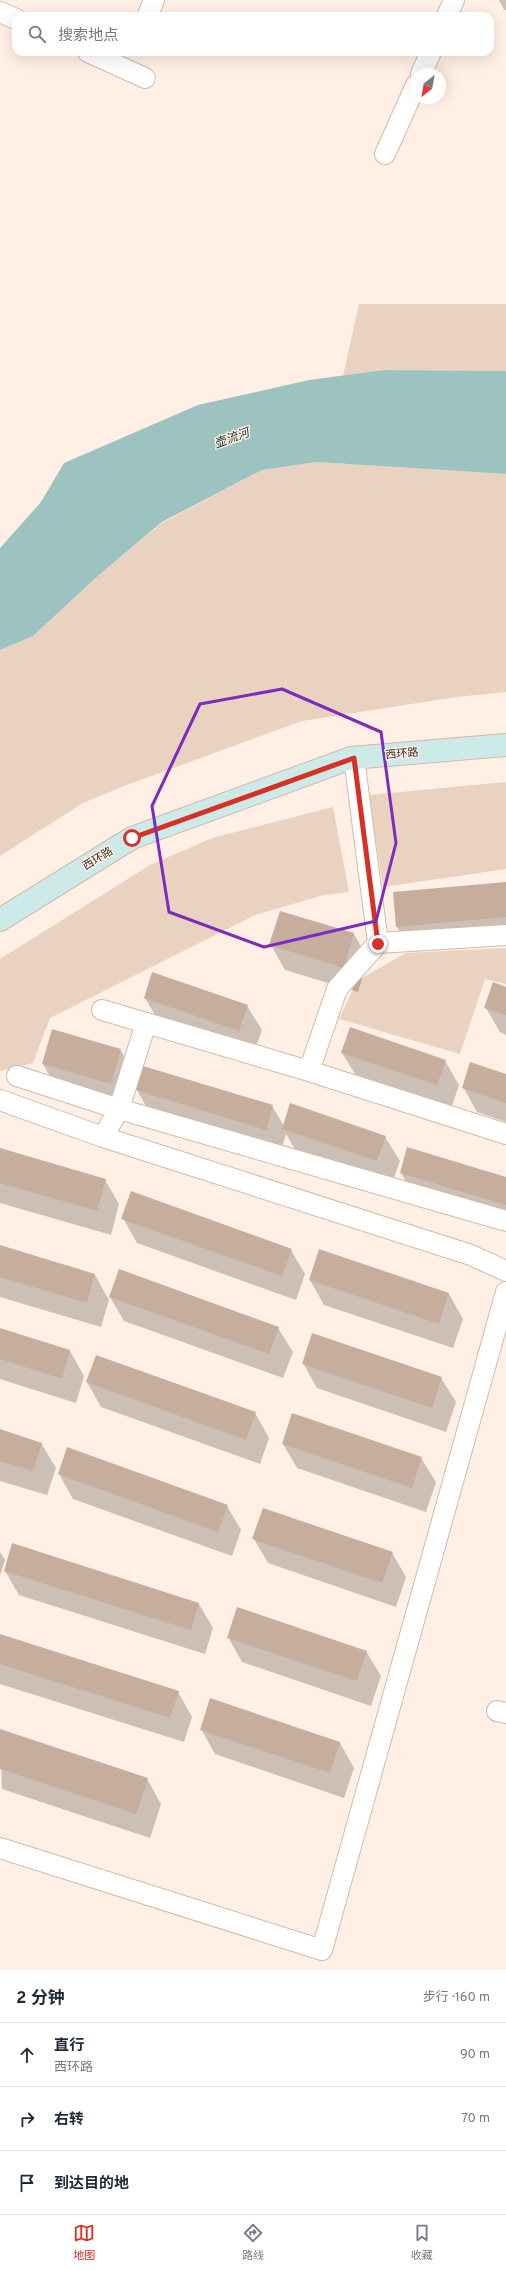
<!DOCTYPE html>
<html lang="zh">
<meta charset="utf-8">
<style>
:root{--surface:#fff;--page:#f2f2f3;--text:#1f2937;--muted:#747a83;--line:#e0e1e3;--accent:#d93025}
body{margin:0;font-family:Overpass,"Noto Sans SC",sans-serif;background:var(--page);color:var(--text)}
.compass{position:absolute;left:410px;top:68px;width:36px;height:36px;border-radius:50%;background:var(--surface);box-shadow:0 4px 16px #0002;rotate:211deg}
.stop{position:absolute;width:12px;height:12px;margin:-9px;border:3px solid #d93025;border-radius:50%;background:#fff}
.stop.end{background:#d93025;border-color:#fff;box-shadow:0 1px 4px #0008}
.list{margin:0;padding:0;list-style:none}
h2{display:flex;justify-content:space-between;align-items:center;height:52px;margin:0;padding:0 16px;font-size:17px}
h2 small{font-size:13px;font-weight:400;color:var(--muted)}
.list li{display:grid;grid-template-columns:26px 1fr auto;gap:12px;align-items:center;box-sizing:border-box;height:64px;padding:0 16px;border-top:1px solid var(--line)}
.list b{display:block;font-size:15px;white-space:nowrap}
.list p{margin:0;font-size:13px;white-space:nowrap;color:var(--muted)}
.list em{font-size:13px;font-style:normal;color:var(--muted)}
.icon{flex:none;width:22px;height:22px;fill:none;stroke:currentColor;stroke-width:2;stroke-linecap:round;stroke-linejoin:round}
.map{position:relative;flex:none;width:506px;height:1970px;overflow:hidden}
.search{position:absolute;background:var(--surface);box-shadow:0 4px 16px #0002;left:12px;right:12px;top:12px;height:44px;display:flex;align-items:center;gap:10px;box-sizing:border-box;padding:0 14px;border-radius:12px;color:var(--muted);font-size:15px}
.sheet{height:244px;background:var(--surface)}
nav{display:flex;justify-content:space-around;align-items:center;box-sizing:border-box;height:56px;border-top:1px solid var(--line);background:var(--surface);font-size:11px;color:var(--muted)}
nav a{display:grid;justify-items:center;gap:2px}
nav .on{color:var(--accent)}
.map>svg:first-child{display:block}
</style>
<div class="map">
<svg width="506" height="1970" viewBox="0 0 506 1970">
<rect width="100%" height="100%" fill="#ffefe4"/>
<g fill="#ead2c1">
<path d="M 359,304 L 506,304 L 506,371 L 384,370 L 343,376 Z"/>
<path d="M 317,462 L 506,474 L 506,692 L 457,697 L 302,721 L 124,786 L 83,803 L 0,856 L 0,650 L 33,636 L 99,575 L 162,523 L 262,470 Z"/>
<path d="M 506,782 L 506,869 L 383,887 L 369,795 Z"/>
<path d="M 333,807 L 349,892 L 324,895 L 255,915 L 50,1018 L 33,1063 L 0,1071 L 0,959 L 150,865 L 212,838 Z"/>
<path d="M 506,948 L 506,984 L 485,979 L 460,1054 L 339,1019 L 357,981 L 406,953 Z"/>
</g>
<path fill="#9dc3c0" d="M 384,370 L 506,371 L 506,474 L 317,462 L 262,470 L 162,522 L 99,575 L 33,636 L 0,650 L 0,548 L 41,502 L 64,463 L 198,405 L 309,380 Z"/>
<g fill="#0003">
<path d="M 499,0 L 506,0 L 506,10 L 504,10 Z"/>
<path d="M 506,883 L 506,943 L 411,951 L 397,927 Z"/>
<path d="M 354,934 L 368,959 L 358,992 L 285,970 L 271,945 Z"/>
<path d="M 506,988 L 506,1035 L 500,1032 L 486,1008 Z"/>
<path d="M 145,998 L 247,1006 L 262,1030 L 253,1055 L 159,1022 Z"/>
<path d="M 120,1049 L 134,1074 L 125,1108 L 57,1089 L 43,1064 Z"/>
<path d="M 342,1053 L 445,1061 L 459,1085 L 451,1109 L 357,1077 Z"/>
<path d="M 506,1075 L 506,1122 L 477,1112 L 463,1087 Z"/>
<path d="M 137,1090 L 272,1106 L 284,1126 L 385,1137 L 400,1161 L 391,1186 L 297,1153 L 286,1134 L 280,1154 L 151,1115 Z"/>
<path d="M 0,1149 L 105,1180 L 119,1204 L 111,1235 L 0,1203 Z"/>
<path d="M 401,1173 L 506,1178 L 506,1225 L 415,1197 Z"/>
<path d="M 123,1218 L 291,1250 L 305,1274 L 296,1300 L 137,1243 Z"/>
<path d="M 0,1246 L 95,1275 L 109,1300 L 101,1327 L 0,1297 Z"/>
<path d="M 310,1280 L 449,1294 L 463,1319 L 453,1348 L 324,1305 Z"/>
<path d="M 110,1297 L 278,1328 L 293,1352 L 283,1378 L 124,1321 Z"/>
<path d="M 0,1329 L 70,1351 L 84,1376 L 76,1403 L 0,1379 Z"/>
<path d="M 303,1363 L 441,1378 L 456,1402 L 446,1432 L 317,1388 Z"/>
<path d="M 87,1382 L 255,1413 L 269,1438 L 260,1464 L 101,1407 Z"/>
<path d="M 0,1431 L 41,1443 L 56,1468 L 47,1495 L 0,1481 Z"/>
<path d="M 283,1444 L 421,1458 L 436,1482 L 426,1512 L 297,1468 Z"/>
<path d="M 68,1448 L 227,1506 L 241,1530 L 232,1556 L 73,1499 L 59,1474 Z"/>
<path d="M 254,1539 L 392,1553 L 406,1577 L 396,1607 L 268,1563 Z"/>
<path d="M 0,1552 L 5,1560 L 0,1575 Z"/>
<path d="M 5,1571 L 199,1604 L 213,1628 L 205,1654 L 19,1595 Z"/>
<path d="M 0,1635 L 178,1692 L 192,1717 L 184,1742 L 0,1684 Z"/>
<path d="M 228,1637 L 366,1651 L 381,1676 L 371,1706 L 242,1662 Z"/>
<path d="M 201,1729 L 340,1743 L 354,1768 L 344,1798 L 215,1754 Z"/>
<path d="M 0,1730 L 147,1779 L 161,1804 L 150,1838 L 2,1789 Z"/>
</g>
<g fill="#c7ae9c">
<path d="M 506,882 L 506,917 L 396,927 L 393,892 Z"/>
<path d="M 280,911 L 354,933 L 344,968 L 269,945 Z"/>
<path d="M 152,972 L 248,1005 L 239,1031 L 144,998 Z"/>
<path d="M 493,982 L 506,987 L 506,1015 L 484,1008 Z"/>
<path d="M 350,1027 L 446,1060 L 437,1085 L 341,1053 Z"/>
<path d="M 52,1029 L 121,1049 L 111,1084 L 42,1064 Z"/>
<path d="M 470,1062 L 506,1074 L 506,1103 L 462,1088 Z"/>
<path d="M 143,1066 L 273,1105 L 266,1130 L 136,1090 Z"/>
<path d="M 290,1103 L 386,1136 L 377,1161 L 282,1129 Z"/>
<path d="M 407,1147 L 506,1177 L 506,1205 L 400,1173 Z"/>
<path d="M 0,1148 L 106,1179 L 97,1211 L 0,1183 Z"/>
<path d="M 131,1191 L 292,1249 L 282,1276 L 121,1219 Z"/>
<path d="M 0,1245 L 95,1274 L 87,1303 L 0,1277 Z"/>
<path d="M 319,1249 L 449,1293 L 439,1324 L 309,1280 Z"/>
<path d="M 119,1269 L 279,1327 L 269,1354 L 109,1297 Z"/>
<path d="M 0,1328 L 70,1350 L 62,1379 L 0,1359 Z"/>
<path d="M 312,1333 L 442,1377 L 432,1408 L 302,1364 Z"/>
<path d="M 96,1355 L 256,1412 L 246,1440 L 86,1382 Z"/>
<path d="M 292,1413 L 422,1457 L 412,1488 L 282,1444 Z"/>
<path d="M 0,1429 L 42,1443 L 33,1471 L 0,1461 Z"/>
<path d="M 67,1447 L 228,1505 L 218,1532 L 58,1474 Z"/>
<path d="M 263,1508 L 393,1552 L 382,1583 L 252,1539 Z"/>
<path d="M 12,1543 L 199,1603 L 191,1630 L 4,1571 Z"/>
<path d="M 237,1607 L 367,1651 L 357,1681 L 227,1638 Z"/>
<path d="M 0,1634 L 179,1691 L 170,1718 L 0,1664 Z"/>
<path d="M 210,1698 L 340,1742 L 330,1773 L 200,1730 Z"/>
<path d="M 0,1729 L 148,1778 L 136,1814 L 0,1769 Z"/>
</g>
<g fill="none" stroke-linecap="round" stroke-linejoin="round">
<g stroke="#d3baa8" stroke-width="22">
<g id="street">
<path d="M 0,12 L 16,19"/>
<path d="M 148,15 L 154,0"/>
<path d="M 447,16 L 454,0"/>
<path d="M 88,52 L 145,78"/>
<path d="M 421,74 L 431,52"/>
<path d="M 385,154 L 416,85"/>
<path d="M 378,943 L 506,935"/>
<path d="M 102,1010 L 309,1071 L 337,989 L 378,943 L 354,758"/>
<path d="M 309,1071 L 506,1134"/>
<path d="M 17,1076 L 119,1109 L 506,1221"/>
<path d="M 0,1100 L 103,1137 L 471,1255 L 506,1271"/>
<path d="M 103,1137 L 119,1109 L 146,1023"/>
<path d="M 497,1711 L 506,1713"/>
<path d="M 0,1848 L 322,1950 L 506,1292"/>
</g>
</g>
<g stroke="#d3baa8" stroke-width="24">
<path id="secondary" d="M 0,920 L 132,838 L 351,758 L 506,745"/>
</g>
<use href="#street" stroke="#fff" stroke-width="20"/>
<use href="#secondary" stroke="#cbeae8" stroke-width="22"/>
</g>
<g fill="none" stroke-linecap="round" stroke-linejoin="round">
<path stroke="#d93025" stroke-width="5" d="M 132,838 L 354,758 L 378,944"/>
</g>
<path fill="none" stroke="#7b2cbf" stroke-width="3" stroke-linejoin="round" d="M 282,689 L 381,732 L 396,843 L 376,921 L 264,947 L 169,912 L 152,806 L 200,704 Z"/>
<g text-anchor="middle" dominant-baseline="central" stroke-width="3" stroke-linejoin="round" paint-order="stroke">
<g font-size="11" fill="#3a3029" stroke="#ffefe4">
<text transform="translate(402 754) rotate(-5)">西环路</text>
<text transform="translate(98 859) rotate(-32)">西环路</text>
</g>
<g font-size="12" font-style="italic" fill="#0b322f" stroke="#ffefe4">
<text transform="translate(232 439) rotate(-20)">壶流河</text>
</g>
</g>
</svg>
<svg class="compass" viewBox="-18 -18 36 36"><path d="M0-13l5 13h-10z" fill="#e53935"/><path d="M0 13l5-13h-10z" fill="#747a83"/></svg>
<div class="stop" style="left:132px;top:838px"></div>
<div class="stop end" style="left:378px;top:944px"></div>
<div class="search"><svg class="icon" aria-label="search" viewBox="0 0 24 24"><circle cx="10" cy="10" r="6"/><path d="M15 15l6 6"/></svg>搜索地点</div>
</div>
<section class="sheet">
<h2>2 分钟<small>步行 · 160 m</small></h2>
<ul class="list">
<li><svg class="icon" aria-label="ahead" viewBox="0 0 24 24"><path d="M12 20V5M6 11l6-6 6 6"/></svg><div><b>直行</b><p>西环路</p></div><em>90 m</em></li>
<li><svg class="icon" aria-label="right" viewBox="0 0 24 24"><path d="M7 20v-9h11M14 6l5 5-5 5"/></svg><div><b>右转</b></div><em>70 m</em></li>
<li><svg class="icon" aria-label="arrive" viewBox="0 0 24 24"><path d="M6 21V4h12l-3 4 3 4H6"/></svg><div><b>到达目的地</b></div></li>
</ul>
</section>
<nav>
<a class="on"><svg class="icon" aria-label="map" viewBox="0 0 24 24"><path d="M3 6l6-2 6 2 6-2v14l-6 2-6-2-6 2zM9 4v14M15 6v14"/></svg>地图</a>
<a><svg class="icon" aria-label="directions" viewBox="0 0 24 24"><path d="M12 3l9 9-9 9-9-9zM9 14v-3h6M13 9l2 2-2 2"/></svg>路线</a>
<a><svg class="icon" aria-label="saved" viewBox="0 0 24 24"><path d="M7 4h10v16l-5-4-5 4z"/></svg>收藏</a>
</nav>
